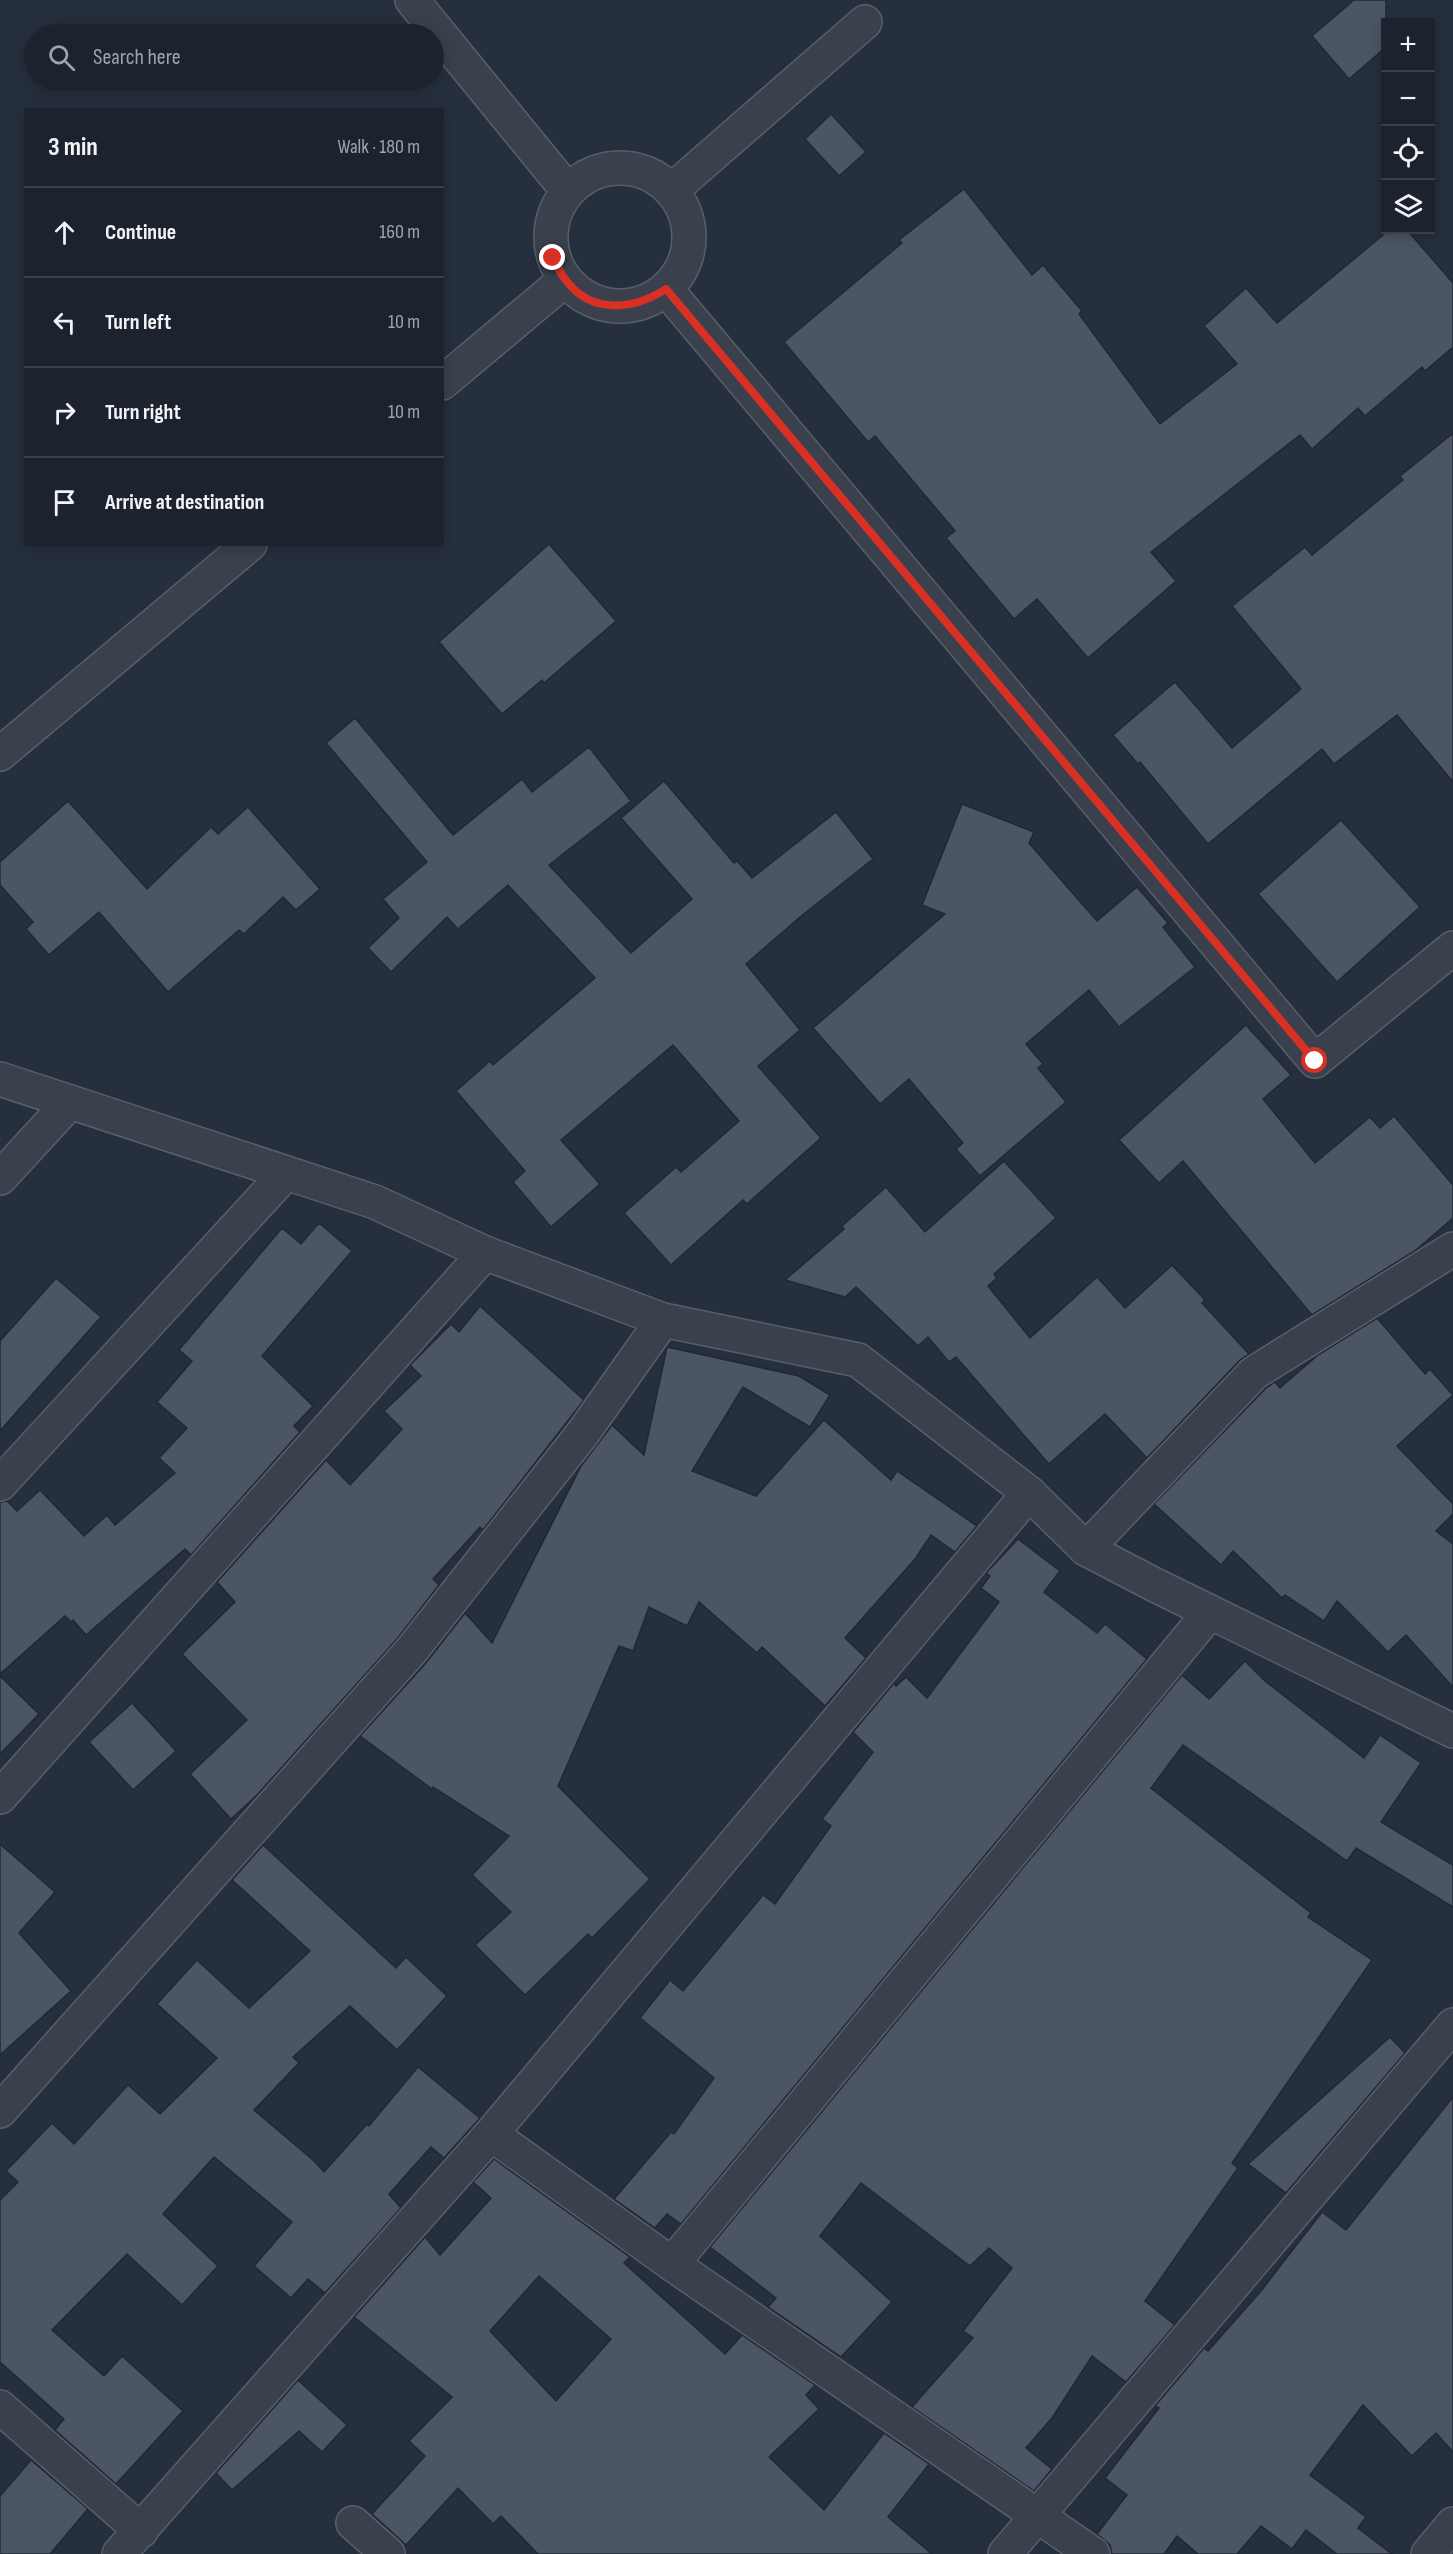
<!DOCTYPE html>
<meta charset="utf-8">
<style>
:root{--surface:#1c232e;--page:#252b36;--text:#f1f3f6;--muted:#a0a4aa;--line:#3a404a}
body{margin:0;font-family:"Sofia Sans Condensed",sans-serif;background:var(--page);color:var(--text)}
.controls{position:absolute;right:18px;top:18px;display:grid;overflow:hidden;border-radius:0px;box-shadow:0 3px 15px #0003}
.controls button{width:54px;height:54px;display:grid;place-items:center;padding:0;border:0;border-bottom:2px solid var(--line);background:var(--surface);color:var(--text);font:30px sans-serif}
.stop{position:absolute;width:18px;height:18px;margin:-14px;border:4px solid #d93025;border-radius:50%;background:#fff}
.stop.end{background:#d93025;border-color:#fff;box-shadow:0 2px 6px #0008}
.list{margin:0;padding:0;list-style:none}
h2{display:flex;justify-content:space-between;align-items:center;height:78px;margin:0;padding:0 24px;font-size:26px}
h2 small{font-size:20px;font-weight:400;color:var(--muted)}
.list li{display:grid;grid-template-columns:39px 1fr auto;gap:18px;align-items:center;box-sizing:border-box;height:90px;padding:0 24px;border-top:2px solid var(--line)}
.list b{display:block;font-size:22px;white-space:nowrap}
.list em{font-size:20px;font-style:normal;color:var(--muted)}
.icon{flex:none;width:33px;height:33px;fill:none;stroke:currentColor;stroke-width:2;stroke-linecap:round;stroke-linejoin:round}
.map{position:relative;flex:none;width:1453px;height:2554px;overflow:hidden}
.search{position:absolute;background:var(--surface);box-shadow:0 3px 15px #0003;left:24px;top:24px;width:420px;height:66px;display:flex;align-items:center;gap:15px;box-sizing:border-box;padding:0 21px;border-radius:33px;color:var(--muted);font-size:22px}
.panel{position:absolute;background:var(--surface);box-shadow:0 3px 15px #0003;left:24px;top:108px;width:420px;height:438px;border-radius:0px}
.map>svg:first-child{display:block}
</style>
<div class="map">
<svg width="1453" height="2554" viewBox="0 0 1453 2554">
<rect width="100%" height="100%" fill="#262f3d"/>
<g fill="#4c5566" stroke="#212834" stroke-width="1.5" fill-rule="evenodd">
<path d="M 1354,0 L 1386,0 L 1386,47 L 1349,79 L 1312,36 Z"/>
<path d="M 831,114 L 866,152 L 839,176 L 805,139 Z"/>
<path d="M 964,189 L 1032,275 L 1043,265 L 1082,311 L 1079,314 L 1160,424 L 1237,364 L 1204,326 L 1246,288 L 1277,323 L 1389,230 L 1407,230 L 1453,283 L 1453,347 L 1425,371 L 1422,367 L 1365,416 L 1358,408 L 1312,449 L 1300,435 L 1151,552 L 1176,581 L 1088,658 L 1037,599 L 1014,619 L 946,538 L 955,531 L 875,436 L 868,442 L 784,342 L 902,243 L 899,240 Z"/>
<path d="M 1453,433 L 1453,782 L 1397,715 L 1334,764 L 1322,749 L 1208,844 L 1140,762 L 1138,764 L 1113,735 L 1175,682 L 1232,748 L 1301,689 L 1232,606 L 1305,547 L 1312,555 L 1403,480 L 1400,476 Z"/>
<path d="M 549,544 L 616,621 L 544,683 L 542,680 L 502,714 L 439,642 Z"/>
<path d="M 355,718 L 453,835 L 522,779 L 532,792 L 589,747 L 631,801 L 549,865 L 631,953 L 692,899 L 621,818 L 664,781 L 734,863 L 737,861 L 752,878 L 836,812 L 873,859 L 800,917 L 746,964 L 800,1030 L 758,1066 L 821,1138 L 747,1204 L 743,1200 L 671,1265 L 624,1213 L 676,1167 L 681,1172 L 739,1121 L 673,1045 L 561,1140 L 600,1184 L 551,1227 L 513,1182 L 525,1171 L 456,1091 L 490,1061 L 493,1065 L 595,978 L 508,885 L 458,929 L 447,917 L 391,972 L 368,948 L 399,918 L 383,899 L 427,862 L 326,743 Z"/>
<path d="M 68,801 L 147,889 L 211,827 L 218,834 L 248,807 L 320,889 L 296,910 L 283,897 L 244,934 L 239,930 L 168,992 L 99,912 L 49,955 L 26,929 L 33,922 L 0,885 L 0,862 Z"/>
<path d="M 962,804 L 1034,832 L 1029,843 L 1097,921 L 1137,887 L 1168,923 L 1163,927 L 1195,967 L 1119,1027 L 1089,990 L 1026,1044 L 1043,1064 L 1038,1068 L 1066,1102 L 980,1176 L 956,1149 L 963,1143 L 909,1079 L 880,1104 L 813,1028 L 945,914 L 922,905 Z"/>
<path d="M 1341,820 L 1420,907 L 1337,982 L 1258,894 Z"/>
<path d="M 1246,1025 L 1291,1075 L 1263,1099 L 1315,1163 L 1370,1117 L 1380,1128 L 1394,1116 L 1453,1185 L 1453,1218 L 1416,1250 L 1312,1315 L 1183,1161 L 1159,1183 L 1119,1140 Z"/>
<path d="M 1004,1161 L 1056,1218 L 994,1274 L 997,1278 L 988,1286 L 1030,1338 L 1097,1277 L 1125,1308 L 1172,1265 L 1205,1300 L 1202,1303 L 1249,1354 L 1240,1360 L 1147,1458 L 1105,1414 L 1049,1464 L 956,1357 L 949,1362 L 928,1337 L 918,1346 L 856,1287 L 845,1297 L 785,1280 L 844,1229 L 842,1226 L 886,1187 L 925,1232 Z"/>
<path d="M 319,1223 L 352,1251 L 262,1356 L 313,1406 L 294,1426 L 300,1432 L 191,1555 L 185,1549 L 86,1635 L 73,1620 L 71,1622 L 65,1616 L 0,1674 L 0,1502 L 7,1501 L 17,1511 L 40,1490 L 84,1536 L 107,1515 L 115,1525 L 175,1473 L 159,1458 L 187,1428 L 157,1402 L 192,1361 L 179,1350 L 282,1228 L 301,1244 Z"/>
<path d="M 56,1278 L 101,1317 L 0,1431 L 0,1341 Z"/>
<path d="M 480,1306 L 584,1400 L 483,1530 L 480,1527 L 433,1579 L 439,1585 L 397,1639 L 257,1795 L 231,1819 L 190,1774 L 247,1720 L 182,1654 L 235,1602 L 217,1582 L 326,1460 L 350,1485 L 402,1429 L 384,1411 L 421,1376 L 410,1365 L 451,1324 L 459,1332 Z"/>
<path d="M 1377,1318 L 1425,1374 L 1430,1369 L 1453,1395 L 1397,1446 L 1453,1504 L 1453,1514 L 1436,1531 L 1453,1544 L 1453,1687 L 1406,1635 L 1388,1652 L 1337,1601 L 1324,1621 L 1285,1595 L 1282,1598 L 1233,1551 L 1221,1565 L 1154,1504 L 1266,1388 L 1275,1382 L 1280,1388 L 1318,1355 Z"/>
<path d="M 667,1347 L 799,1376 L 830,1395 L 810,1427 L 743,1387 L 692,1471 L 756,1496 L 824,1420 L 891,1480 L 897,1471 L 977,1526 L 955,1552 L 931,1535 L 915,1559 L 845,1638 L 866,1658 L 825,1706 L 762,1647 L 757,1653 L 699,1602 L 687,1626 L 649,1607 L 633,1651 L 619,1646 L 558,1786 L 650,1879 L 592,1938 L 588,1934 L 525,1995 L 475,1945 L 511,1912 L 472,1875 L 509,1836 L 433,1787 L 432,1789 L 360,1736 L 425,1664 L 465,1613 L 492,1643 L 581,1466 L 612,1425 L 644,1455 Z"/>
<path d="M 1018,1539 L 1060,1571 L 1044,1592 L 1097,1633 L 1105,1624 L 1147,1659 L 681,2224 L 667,2214 L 655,2228 L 614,2199 L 671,2132 L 674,2134 L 714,2078 L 640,2018 L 670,1980 L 683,1991 L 763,1895 L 775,1904 L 831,1826 L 822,1819 L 873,1752 L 853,1732 L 894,1683 L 896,1686 L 906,1677 L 927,1698 L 999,1602 L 981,1588 L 990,1576 L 986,1573 Z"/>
<path d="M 1245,1661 L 1265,1681 L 1364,1758 L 1380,1735 L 1421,1763 L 1381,1822 L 1453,1865 L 1453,1907 L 1356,1848 L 1347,1861 L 1183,1745 L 1151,1788 L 1311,1913 L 1308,1917 L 1372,1960 L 1232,2163 L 1238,2168 L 1145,2301 L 1175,2325 L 1126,2382 L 1092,2356 L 1052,2418 L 1026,2448 L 1052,2469 L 1034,2491 L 912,2407 L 973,2338 L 963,2331 L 1012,2268 L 989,2248 L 970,2266 L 861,2183 L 820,2236 L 892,2302 L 841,2357 L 768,2307 L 776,2298 L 710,2247 L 1182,1675 L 1209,1699 Z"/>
<path d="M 0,1676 L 39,1714 L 0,1754 Z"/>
<path d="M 132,1703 L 176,1751 L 133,1790 L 89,1742 Z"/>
<path d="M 0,1844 L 55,1892 L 19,1933 L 71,1991 L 0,2055 Z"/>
<path d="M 263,1845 L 396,1968 L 406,1957 L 447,1996 L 397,2050 L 350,2006 L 293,2057 L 299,2063 L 254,2110 L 313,2160 L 324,2172 L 367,2124 L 369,2126 L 418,2067 L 480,2118 L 444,2158 L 431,2147 L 389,2194 L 401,2208 L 325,2293 L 308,2279 L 291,2298 L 254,2266 L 292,2222 L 214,2157 L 163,2214 L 218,2266 L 182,2305 L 127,2254 L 52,2330 L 104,2376 L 122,2356 L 183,2411 L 116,2484 L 55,2430 L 64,2419 L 0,2362 L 0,2200 L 18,2182 L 6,2171 L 52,2123 L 74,2144 L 128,2085 L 160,2114 L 217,2058 L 157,2004 L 197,1960 L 249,2008 L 310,1951 L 232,1880 Z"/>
<path d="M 1390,2037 L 1405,2053 L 1286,2193 L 1248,2164 Z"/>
<path d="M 1453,2097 L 1453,2452 L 1436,2433 L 1412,2456 L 1363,2405 L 1310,2475 L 1366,2517 L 1358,2528 L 1392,2554 L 1337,2554 L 1306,2530 L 1292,2549 L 1261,2526 L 1237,2554 L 1198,2554 L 1177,2536 L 1164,2554 L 1112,2554 L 1110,2545 L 1097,2534 L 1127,2495 L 1105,2478 L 1159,2408 L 1155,2406 L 1204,2348 L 1208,2351 L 1261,2291 L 1322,2212 L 1346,2230 Z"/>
<path d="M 494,2159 L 630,2257 L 624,2263 L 725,2354 L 742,2335 L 815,2385 L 806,2395 L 819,2409 L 769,2457 L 824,2510 L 884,2433 L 929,2464 L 888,2517 L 932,2554 L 538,2554 L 501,2516 L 493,2524 L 458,2488 L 406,2545 L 372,2514 L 425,2456 L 409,2441 L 452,2397 L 354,2317 L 425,2237 L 440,2255 L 491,2198 L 473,2182 ZM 539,2276 L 611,2339 L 556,2401 L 490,2331 Z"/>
<path d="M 298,2380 L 347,2425 L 322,2452 L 299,2431 L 232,2490 L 216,2473 Z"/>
<path d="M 31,2460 L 88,2509 L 50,2554 L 0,2554 L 0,2496 Z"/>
</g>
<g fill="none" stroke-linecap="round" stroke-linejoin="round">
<g stroke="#585f6b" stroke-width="36">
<g id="minor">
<path d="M 412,0 L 568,191"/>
<circle cx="620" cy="237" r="69"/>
<path d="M 671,191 L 865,22"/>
<path d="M 666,289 L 1315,1061 L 1453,948"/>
<path d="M 442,383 L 565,280"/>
<path d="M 0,754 L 250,544"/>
<path d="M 0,1079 L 375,1202 L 485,1253 L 663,1320 L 858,1360 L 1029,1493 L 1086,1549 L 1153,1584 L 1453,1731"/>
<path d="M 0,1178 L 70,1102"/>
<path d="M 0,1484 L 286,1173"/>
<path d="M 1086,1549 L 1254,1373 L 1453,1249"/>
<path d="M 0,1797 L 485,1253"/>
<path d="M 0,2111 L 411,1651 L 583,1433 L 663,1320"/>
<path d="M 491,2134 L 672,2264 L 1093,2554"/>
<path d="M 672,2264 L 1210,1612"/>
<path d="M 0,2407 L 141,2531"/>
<path d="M 353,2523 L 388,2554"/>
<path d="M 119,2554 L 491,2134 L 1029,1493"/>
<path d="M 1005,2554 L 1453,2025"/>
<path d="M 1428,2554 L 1453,2524"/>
</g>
</g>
<use href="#minor" stroke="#3a414d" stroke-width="33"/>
</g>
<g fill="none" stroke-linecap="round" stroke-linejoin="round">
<path stroke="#d93025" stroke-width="8" d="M 553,258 C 557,265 560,273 565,279 C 591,315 633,310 666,289 L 1315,1061"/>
</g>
</svg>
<div class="controls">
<button>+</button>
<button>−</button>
<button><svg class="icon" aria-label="locate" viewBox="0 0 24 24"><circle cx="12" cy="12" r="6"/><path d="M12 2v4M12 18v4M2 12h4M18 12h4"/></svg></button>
<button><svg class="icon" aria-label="layers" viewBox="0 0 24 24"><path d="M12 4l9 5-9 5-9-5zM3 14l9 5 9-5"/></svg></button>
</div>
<div class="stop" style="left:1315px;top:1061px"></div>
<div class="stop end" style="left:553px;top:258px"></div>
<div class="search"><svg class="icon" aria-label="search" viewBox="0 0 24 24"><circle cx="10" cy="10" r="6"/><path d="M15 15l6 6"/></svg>Search here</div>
<section class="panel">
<h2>3 min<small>Walk · 180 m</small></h2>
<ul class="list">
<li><svg class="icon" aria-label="ahead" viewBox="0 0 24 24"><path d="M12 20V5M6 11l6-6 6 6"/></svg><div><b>Continue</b></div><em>160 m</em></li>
<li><svg class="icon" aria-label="left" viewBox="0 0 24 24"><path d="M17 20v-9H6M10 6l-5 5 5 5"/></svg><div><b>Turn left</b></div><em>10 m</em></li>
<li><svg class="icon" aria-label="right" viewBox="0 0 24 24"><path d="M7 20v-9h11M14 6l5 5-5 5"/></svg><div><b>Turn right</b></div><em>10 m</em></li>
<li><svg class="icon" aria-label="arrive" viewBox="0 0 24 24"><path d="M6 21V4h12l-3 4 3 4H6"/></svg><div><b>Arrive at destination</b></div></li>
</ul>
</section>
</div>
